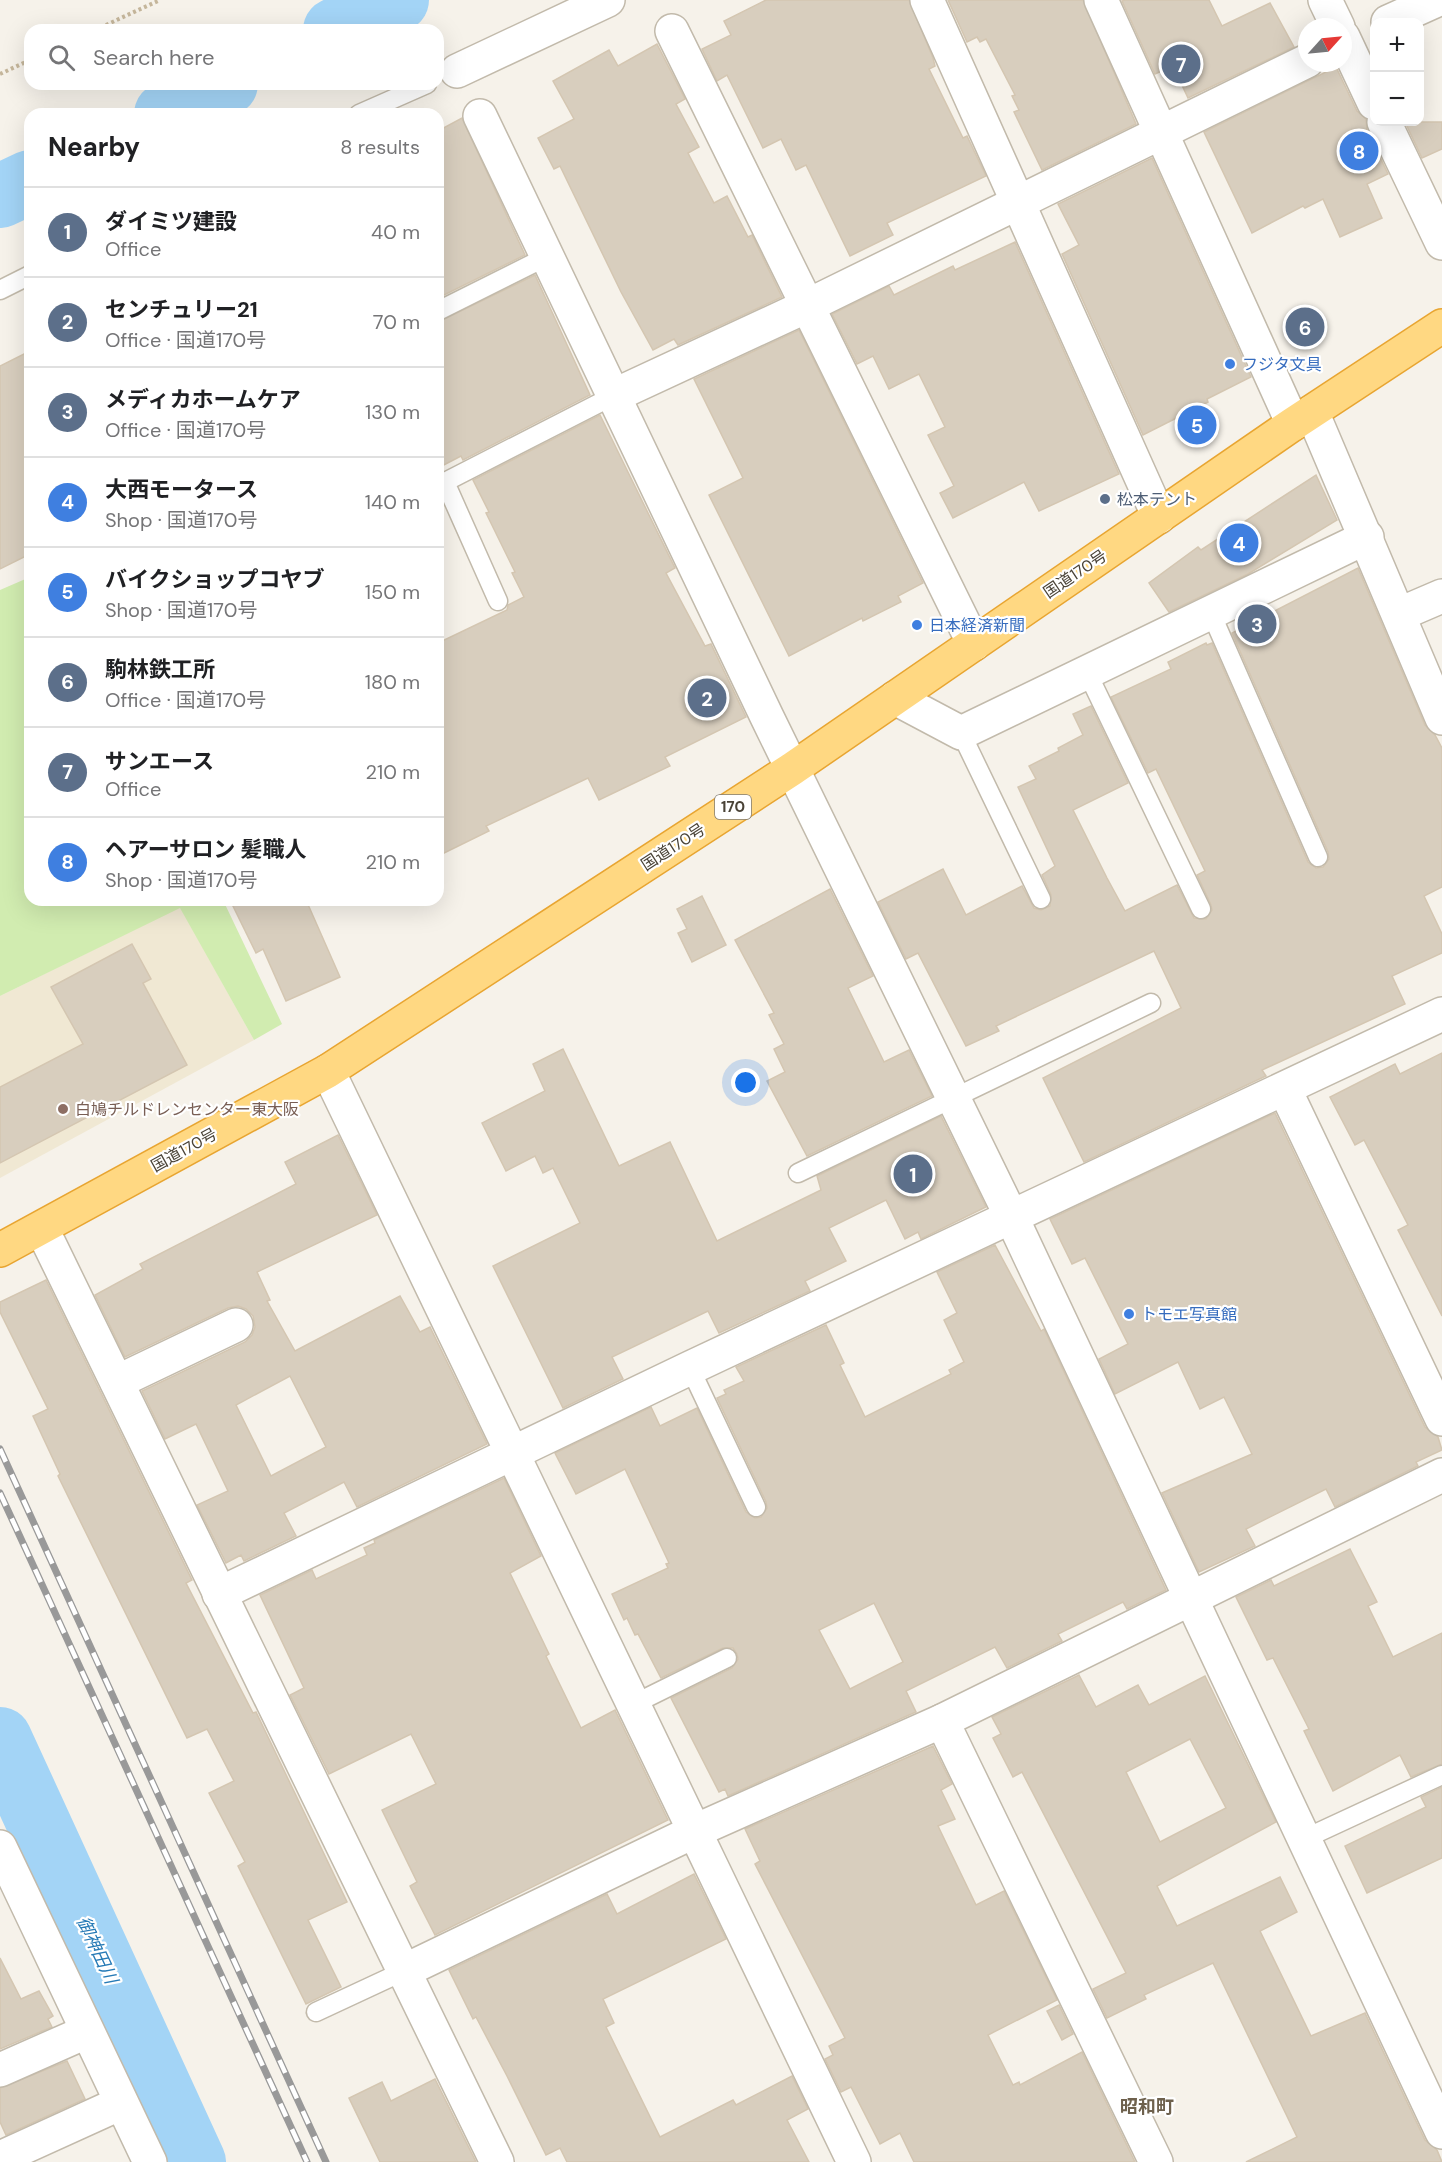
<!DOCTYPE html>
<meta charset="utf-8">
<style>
:root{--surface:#fff;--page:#f2f2f2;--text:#202124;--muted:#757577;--line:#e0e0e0;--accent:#1a73e8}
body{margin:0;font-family:"DM Sans","Noto Sans JP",sans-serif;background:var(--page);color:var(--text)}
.controls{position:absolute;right:18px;top:18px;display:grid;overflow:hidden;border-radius:12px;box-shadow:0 6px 24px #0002}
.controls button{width:54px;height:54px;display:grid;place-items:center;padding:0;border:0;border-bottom:2px solid var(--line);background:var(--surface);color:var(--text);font:30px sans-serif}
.compass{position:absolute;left:1298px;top:18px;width:54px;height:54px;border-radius:50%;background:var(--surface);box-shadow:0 6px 24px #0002;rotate:63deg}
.you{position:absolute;left:746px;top:1083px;width:21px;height:21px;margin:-15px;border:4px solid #fff;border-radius:50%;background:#1a73e8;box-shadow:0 0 0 9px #1a73e833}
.badge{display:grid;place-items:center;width:39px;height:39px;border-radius:50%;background:var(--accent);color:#fff;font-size:20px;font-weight:700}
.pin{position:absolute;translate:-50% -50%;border:3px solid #fff;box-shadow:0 2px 6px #0006}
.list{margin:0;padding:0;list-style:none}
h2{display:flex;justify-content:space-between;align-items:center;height:78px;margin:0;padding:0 24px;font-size:26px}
h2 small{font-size:20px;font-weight:400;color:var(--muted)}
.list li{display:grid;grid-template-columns:39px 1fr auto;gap:18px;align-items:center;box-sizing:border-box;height:90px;padding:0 24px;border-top:2px solid var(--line)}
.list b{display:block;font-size:22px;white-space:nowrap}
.list p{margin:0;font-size:20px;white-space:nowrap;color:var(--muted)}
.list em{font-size:20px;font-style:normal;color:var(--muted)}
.icon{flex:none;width:33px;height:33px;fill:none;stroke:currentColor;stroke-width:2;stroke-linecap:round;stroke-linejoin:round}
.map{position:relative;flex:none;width:1442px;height:2162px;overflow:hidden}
.search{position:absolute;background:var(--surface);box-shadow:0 6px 24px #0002;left:24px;top:24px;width:420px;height:66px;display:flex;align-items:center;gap:15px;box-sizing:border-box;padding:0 21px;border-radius:18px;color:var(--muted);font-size:22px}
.panel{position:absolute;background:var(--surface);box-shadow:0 6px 24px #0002;left:24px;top:108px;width:420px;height:798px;border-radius:18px}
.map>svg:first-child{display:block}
</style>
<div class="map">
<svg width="1442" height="2162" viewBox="0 0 1442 2162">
<rect width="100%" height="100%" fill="#f6f2ea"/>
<path fill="#f0e8d3" d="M 180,907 L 254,1040 L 0,1178 L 0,996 Z"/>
<path fill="#d1ecb0" d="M 30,577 L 30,900 L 223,900 L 282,1024 L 254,1040 L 180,908 L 0,996 L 0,590 Z"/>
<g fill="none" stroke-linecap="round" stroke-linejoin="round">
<g stroke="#a3d4f6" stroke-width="64">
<path d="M 335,30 L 397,0"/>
<path d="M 166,114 L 226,84"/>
<path d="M 0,196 L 30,182"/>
<path d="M 0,1739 L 194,2162"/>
</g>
</g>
<g fill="#d8cebe" stroke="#d4c6b1" stroke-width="1.5" fill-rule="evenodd">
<path d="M 766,0 L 909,0 L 933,58 L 935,66 L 929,69 L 963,138 L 967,136 L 986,176 L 887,223 L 893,235 L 850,256 L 806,165 L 796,170 L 781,139 L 763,148 L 727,75 L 717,81 L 702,49 L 731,35 L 724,21 Z"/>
<path d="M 948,0 L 1083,0 L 1136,124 L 1042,170 L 1014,112 L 1019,110 L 1012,96 L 1015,95 L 986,39 L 980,42 L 977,37 L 967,42 Z"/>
<path d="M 1125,0 L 1209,0 L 1222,26 L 1270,3 L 1294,47 L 1188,98 L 1173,66 L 1155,74 L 1122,1 Z"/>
<path d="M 657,44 L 685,99 L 676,104 L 699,147 L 688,153 L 714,203 L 727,196 L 748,237 L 752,235 L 782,297 L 678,345 L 674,339 L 653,350 L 621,292 L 560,166 L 554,169 L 538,138 L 574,119 L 553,81 L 609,50 L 618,66 Z"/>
<path d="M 1336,67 L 1357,111 L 1366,119 L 1367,130 L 1388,174 L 1367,184 L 1382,218 L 1340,237 L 1323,199 L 1305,208 L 1303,206 L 1252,233 L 1204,132 Z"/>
<path d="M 462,118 L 525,255 L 438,298 L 438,131 Z"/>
<path d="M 1405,122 L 1442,122 L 1442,149 L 1422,158 Z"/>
<path d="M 1152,158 L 1251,377 L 1207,399 L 1208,402 L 1143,435 L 1062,254 L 1079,245 L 1058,204 Z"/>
<path d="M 1015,242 L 1119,474 L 1039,511 L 1024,482 L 953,518 L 940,493 L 954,486 L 928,435 L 945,427 L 919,374 L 889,389 L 873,356 L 857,364 L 832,314 L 889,286 L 894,295 L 953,266 L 955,270 Z"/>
<path d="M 535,275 L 590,395 L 463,460 L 461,456 L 438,468 L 438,322 Z"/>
<path d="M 799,330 L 923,583 L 898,596 L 901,602 L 863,621 L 862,618 L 789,656 L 709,495 L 743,478 L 694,379 Z"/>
<path d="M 30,351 L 30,554 L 0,569 L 0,366 Z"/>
<path d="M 600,415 L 675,568 L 666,573 L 705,646 L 711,644 L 746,717 L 665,757 L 670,766 L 599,800 L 588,778 L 486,826 L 489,831 L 438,856 L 438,643 L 507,610 L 508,605 L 524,597 L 512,573 L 515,572 L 486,513 L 489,512 L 473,480 Z"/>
<path d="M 1316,475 L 1337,520 L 1248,574 L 1169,612 L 1149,583 L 1198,547 L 1201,550 Z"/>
<path d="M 1358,568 L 1425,725 L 1435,735 L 1442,748 L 1442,887 L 1424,896 L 1442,934 L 1442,953 L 1392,976 L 1405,1004 L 1262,1070 L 1266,1076 L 1084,1162 L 1043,1078 L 1181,1008 L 1154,951 L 996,1026 L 999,1031 L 966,1046 L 918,953 L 906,959 L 878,902 L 943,869 L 966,915 L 1022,886 L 1034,908 L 1041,910 L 1050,906 L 1051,895 L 1042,875 L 1055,866 L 1018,787 L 1036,779 L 1029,766 L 1059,751 L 1058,748 L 1083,735 L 1073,714 L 1091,706 L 1128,783 L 1073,810 L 1107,878 L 1125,911 L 1177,885 L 1194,918 L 1206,919 L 1212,910 L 1211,905 L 1197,875 L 1205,871 L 1156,769 L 1148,773 L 1111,697 L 1171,669 L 1168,662 L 1206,643 L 1207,645 L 1212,643 L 1308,862 L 1316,868 L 1323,867 L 1329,859 L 1328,852 L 1232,633 Z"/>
<path d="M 830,889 L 873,976 L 848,988 L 884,1062 L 909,1050 L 932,1096 L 807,1156 L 767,1081 L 785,1072 L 774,1049 L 784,1044 L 769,1015 L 774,1013 L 735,940 Z"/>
<path d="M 702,896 L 726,945 L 692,962 L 678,933 L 687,929 L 677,909 Z"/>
<path d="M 230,900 L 306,900 L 340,977 L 286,1001 L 263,949 L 256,953 Z"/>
<path d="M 132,944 L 151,979 L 143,983 L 187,1065 L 0,1163 L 0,1087 L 83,1044 L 51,987 Z"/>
<path d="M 563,1049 L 619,1166 L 670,1142 L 717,1241 L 821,1190 L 817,1176 L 941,1116 L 986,1207 L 921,1239 L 918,1232 L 905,1239 L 886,1200 L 829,1228 L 846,1261 L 805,1281 L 810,1291 L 719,1333 L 708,1311 L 612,1357 L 623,1379 L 563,1408 L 493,1266 L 580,1223 L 553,1168 L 543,1173 L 535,1156 L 506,1171 L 482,1123 L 545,1091 L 533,1064 Z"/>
<path d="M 1442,1053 L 1442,1316 L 1398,1230 L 1408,1225 L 1364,1140 L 1355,1145 L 1330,1097 L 1395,1064 L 1400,1074 Z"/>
<path d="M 1275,1113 L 1425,1427 L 1438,1437 L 1442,1450 L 1416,1462 L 1418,1466 L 1335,1507 L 1326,1489 L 1246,1529 L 1255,1546 L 1199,1572 L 1162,1493 L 1252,1454 L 1224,1397 L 1200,1409 L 1178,1362 L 1115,1394 L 1099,1359 L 1128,1344 L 1085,1258 L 1072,1264 L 1050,1219 Z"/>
<path d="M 338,1135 L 377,1215 L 257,1272 L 270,1300 L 267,1301 L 295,1351 L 400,1296 L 420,1332 L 430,1327 L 487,1444 L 357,1507 L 344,1482 L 284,1513 L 296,1536 L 244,1561 L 241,1555 L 226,1563 L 197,1505 L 228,1491 L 196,1424 L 165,1439 L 142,1391 L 245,1342 L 252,1335 L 255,1327 L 253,1316 L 246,1309 L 238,1306 L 228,1308 L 125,1357 L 95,1295 L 143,1269 L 140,1264 L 296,1184 L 285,1162 ZM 290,1376 L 326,1447 L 271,1476 L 236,1405 Z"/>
<path d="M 995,1245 L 1041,1331 L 1044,1329 L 1166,1590 L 1127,1609 L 1123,1602 L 1058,1634 L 1062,1641 L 1007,1668 L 995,1647 L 906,1691 L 916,1712 L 728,1796 L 725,1789 L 719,1792 L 671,1698 L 732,1668 L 738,1659 L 737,1654 L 733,1648 L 723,1648 L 661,1678 L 638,1634 L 635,1635 L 627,1618 L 624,1620 L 612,1594 L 668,1568 L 666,1564 L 669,1563 L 625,1469 L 576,1494 L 555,1453 L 651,1407 L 660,1426 L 697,1408 L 746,1512 L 755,1518 L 761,1517 L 767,1508 L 766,1502 L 717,1398 L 726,1394 L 724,1390 L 744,1381 L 736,1367 L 826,1325 L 844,1363 L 840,1365 L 865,1417 L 951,1374 L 949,1370 L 964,1362 L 944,1320 L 957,1313 L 937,1272 ZM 874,1603 L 903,1662 L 850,1689 L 819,1630 Z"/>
<path d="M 46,1280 L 192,1580 L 186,1583 L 253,1713 L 256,1712 L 347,1902 L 308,1920 L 341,1987 L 306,2004 L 238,1866 L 245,1862 L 209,1793 L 234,1781 L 207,1729 L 187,1738 L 58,1476 L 60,1474 L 33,1416 L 48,1409 L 0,1312 L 0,1302 Z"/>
<path d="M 504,1478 L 541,1556 L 510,1573 L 549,1654 L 546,1656 L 581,1728 L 615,1710 L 668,1820 L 435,1935 L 410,1886 L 417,1882 L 382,1810 L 436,1784 L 411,1734 L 329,1774 L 290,1695 L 304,1688 L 260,1595 L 312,1570 L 316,1579 L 367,1555 L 364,1548 L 375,1543 L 374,1540 Z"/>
<path d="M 1350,1549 L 1377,1602 L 1368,1606 L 1393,1657 L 1442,1633 L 1442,1764 L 1411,1777 L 1400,1755 L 1333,1791 L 1304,1731 L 1309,1729 L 1273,1658 L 1267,1660 L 1236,1597 L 1271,1580 L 1274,1586 Z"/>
<path d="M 1079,1675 L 1096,1707 L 1138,1685 L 1149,1705 L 1205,1676 L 1276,1822 L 1157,1886 L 1177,1926 L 1280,1877 L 1297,1912 L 1260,1931 L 1311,2036 L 1365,2013 L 1425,2140 L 1437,2150 L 1442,2162 L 1246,2162 L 1297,2137 L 1213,1963 L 1144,1995 L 1146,1999 L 1107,2018 L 1093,1989 L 1126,1973 L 1022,1772 L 1013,1777 L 993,1738 L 1001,1734 L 992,1717 ZM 1190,1739 L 1226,1808 L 1160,1842 L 1126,1772 Z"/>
<path d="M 933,1746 L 952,1784 L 941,1790 L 955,1819 L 938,1826 L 976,1905 L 1004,1891 L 1057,2000 L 988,2035 L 1013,2085 L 1019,2082 L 1020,2085 L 1082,2052 L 1135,2162 L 914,2162 L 900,2133 L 880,2144 L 851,2087 L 841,2092 L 825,2059 L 833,2055 L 829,2046 L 845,2038 L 755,1864 L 760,1861 L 745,1829 Z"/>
<path d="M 1442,1787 L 1442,1858 L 1367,1893 L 1345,1846 L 1426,1807 L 1421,1797 Z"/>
<path d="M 694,1874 L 726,1939 L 603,1999 L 614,2023 L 606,2027 L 660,2137 L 733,2100 L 736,2105 L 792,2076 L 808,2109 L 787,2120 L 809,2162 L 567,2162 L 560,2148 L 546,2155 L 507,2076 L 476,2017 L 473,2019 L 449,1970 L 607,1894 L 617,1914 Z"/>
<path d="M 0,1958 L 21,1999 L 39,1991 L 53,2016 L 48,2019 L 52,2027 L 0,2049 Z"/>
<path d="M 1059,2005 L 1073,2034 L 1062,2040 L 1047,2011 Z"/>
<path d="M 67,2061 L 85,2099 L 6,2135 L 0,2122 L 0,2088 Z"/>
<path d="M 435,2079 L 476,2162 L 380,2162 L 349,2098 L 382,2082 L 391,2101 Z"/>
</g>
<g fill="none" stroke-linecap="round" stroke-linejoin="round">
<g stroke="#c2baab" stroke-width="21">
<g id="service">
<path d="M 359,114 L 427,84"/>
<path d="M 0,290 L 30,275"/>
<path d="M 438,311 L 546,257"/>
<path d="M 498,601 L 445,482 L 613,396"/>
<path d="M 1211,613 L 1318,857"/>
<path d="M 1087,672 L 1201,909"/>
<path d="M 961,733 L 1041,899"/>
<path d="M 798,1173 L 1151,1003"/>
<path d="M 690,1368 L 756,1507"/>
<path d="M 634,1704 L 727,1658"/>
<path d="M 1304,1839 L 1442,1775"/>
<path d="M 316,2012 L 404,1971"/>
</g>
</g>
<g stroke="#c2baab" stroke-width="36">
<g id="minor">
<path d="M 927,0 L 1159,517"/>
<path d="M 1101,0 L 1293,424"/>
<path d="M 1325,0 L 1338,27"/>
<path d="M 1388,22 L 1437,0"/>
<path d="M 672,31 L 974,644"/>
<path d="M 1343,37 L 1374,103"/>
<path d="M 457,71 L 608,0"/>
<path d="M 480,116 L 767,717 L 1011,1216 L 1442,2132"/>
<path d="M 1384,122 L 1442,243"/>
<path d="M 613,396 L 809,305 L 1307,61"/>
<path d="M 1312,412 L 1442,718"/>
<path d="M 1400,614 L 1442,596"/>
<path d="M 895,698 L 961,733 L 1367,537"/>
<path d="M 328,1071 L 854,2162"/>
<path d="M 1285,1090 L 1442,1419"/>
<path d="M 42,1229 L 497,2162"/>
<path d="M 117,1382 L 236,1325"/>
<path d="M 219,1594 L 690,1368 L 1442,1014"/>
<path d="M 942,1721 L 1156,2162"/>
<path d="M 0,1847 L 150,2162"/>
<path d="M 404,1971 L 695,1831 L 942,1721 L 1442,1475"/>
<path d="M 0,2070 L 86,2032"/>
<path d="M 0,2158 L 121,2103"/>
</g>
</g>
<g stroke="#e8a531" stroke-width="36">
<path id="trunk" d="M 0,1250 L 328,1071 L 792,769 L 1293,424 L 1442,326"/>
</g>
<g stroke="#c5b69b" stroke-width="4" stroke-dasharray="3 3" stroke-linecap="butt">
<path d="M 95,30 L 160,0"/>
<path d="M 0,74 L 30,60"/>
</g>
<use href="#service" stroke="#fff" stroke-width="18"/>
<use href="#minor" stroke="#fff" stroke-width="33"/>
<use href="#trunk" stroke="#ffd882" stroke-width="33"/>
<g stroke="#999" stroke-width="7">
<g id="rail">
<path d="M 0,1449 L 326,2162"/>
<path d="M 0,1493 L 307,2162"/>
</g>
</g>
<use href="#rail" stroke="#fff" stroke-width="4.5" stroke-dasharray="14" stroke-linecap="butt"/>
</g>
<g fill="#3f7fe0" stroke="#fff" stroke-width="2">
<circle cx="1230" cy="364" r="6"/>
<circle cx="917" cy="625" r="6"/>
<circle cx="1129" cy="1314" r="6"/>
</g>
<circle fill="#5c6f8a" stroke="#fff" stroke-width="2" cx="1105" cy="499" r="6"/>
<circle fill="#8d6e63" stroke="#fff" stroke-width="2" cx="63" cy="1109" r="6"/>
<g text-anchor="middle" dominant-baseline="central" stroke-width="4.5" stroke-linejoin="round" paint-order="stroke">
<rect fill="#fff" stroke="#807b73" stroke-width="1.5" x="715" y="795" width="36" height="24" rx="4.5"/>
<g font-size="15" font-weight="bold" fill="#4a4337">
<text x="733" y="807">170</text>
</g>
<g font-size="16" fill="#366cbe" stroke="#fff" text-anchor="start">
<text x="1242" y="364">フジタ文具</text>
<text x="929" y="625">日本経済新聞</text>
<text x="1141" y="1314">トモエ写真館</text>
</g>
<g font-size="16" fill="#4e5e75" stroke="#fff" text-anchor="start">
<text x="1117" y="499">松本テント</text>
</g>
<g font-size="16" fill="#4a4337" stroke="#fff">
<text transform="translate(1075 574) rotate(-34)">国道170号</text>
<text transform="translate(673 847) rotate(-33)">国道170号</text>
<text transform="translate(184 1150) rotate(-29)">国道170号</text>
</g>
<g font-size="16" fill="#785e54" stroke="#fff" text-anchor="start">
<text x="75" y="1109">白鳩チルドレンセンター東大阪</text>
</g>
<g font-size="18" font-style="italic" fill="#267ab6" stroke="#fff">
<text transform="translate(97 1950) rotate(65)">御神田川</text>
</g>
<g font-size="18" font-weight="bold" fill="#6e614d" stroke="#fff">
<text x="1147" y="2107">昭和町</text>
</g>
</g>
</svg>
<div class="controls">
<button>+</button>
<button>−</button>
</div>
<svg class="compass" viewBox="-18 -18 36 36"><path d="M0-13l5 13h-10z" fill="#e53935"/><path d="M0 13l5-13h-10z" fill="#757577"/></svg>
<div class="you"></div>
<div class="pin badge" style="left:913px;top:1174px;background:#5c6f8a">1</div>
<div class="pin badge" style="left:707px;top:698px;background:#5c6f8a">2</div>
<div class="pin badge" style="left:1257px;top:624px;background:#5c6f8a">3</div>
<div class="pin badge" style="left:1239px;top:543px;background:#3f7fe0">4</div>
<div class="pin badge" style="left:1197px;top:425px;background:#3f7fe0">5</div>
<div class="pin badge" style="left:1305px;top:327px;background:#5c6f8a">6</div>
<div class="pin badge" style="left:1181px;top:64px;background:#5c6f8a">7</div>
<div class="pin badge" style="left:1359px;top:151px;background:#3f7fe0">8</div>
<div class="search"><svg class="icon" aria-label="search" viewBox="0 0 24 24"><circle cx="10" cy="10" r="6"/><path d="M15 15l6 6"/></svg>Search here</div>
<section class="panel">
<h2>Nearby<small>8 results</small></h2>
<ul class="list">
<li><span class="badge" style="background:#5c6f8a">1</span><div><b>ダイミツ建設</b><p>Office</p></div><em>40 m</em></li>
<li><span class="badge" style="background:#5c6f8a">2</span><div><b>センチュリー21</b><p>Office · 国道170号</p></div><em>70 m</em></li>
<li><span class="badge" style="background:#5c6f8a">3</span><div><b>メディカホームケア</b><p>Office · 国道170号</p></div><em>130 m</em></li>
<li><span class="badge" style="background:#3f7fe0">4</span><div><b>大西モータース</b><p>Shop · 国道170号</p></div><em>140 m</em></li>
<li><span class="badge" style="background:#3f7fe0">5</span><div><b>バイクショップコヤブ</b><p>Shop · 国道170号</p></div><em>150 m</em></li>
<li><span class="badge" style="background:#5c6f8a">6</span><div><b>駒林鉄工所</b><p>Office · 国道170号</p></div><em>180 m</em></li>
<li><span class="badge" style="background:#5c6f8a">7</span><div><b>サンエース</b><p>Office</p></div><em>210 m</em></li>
<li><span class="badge" style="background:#3f7fe0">8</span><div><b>ヘアーサロン 髪職人</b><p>Shop · 国道170号</p></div><em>210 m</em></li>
</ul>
</section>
</div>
